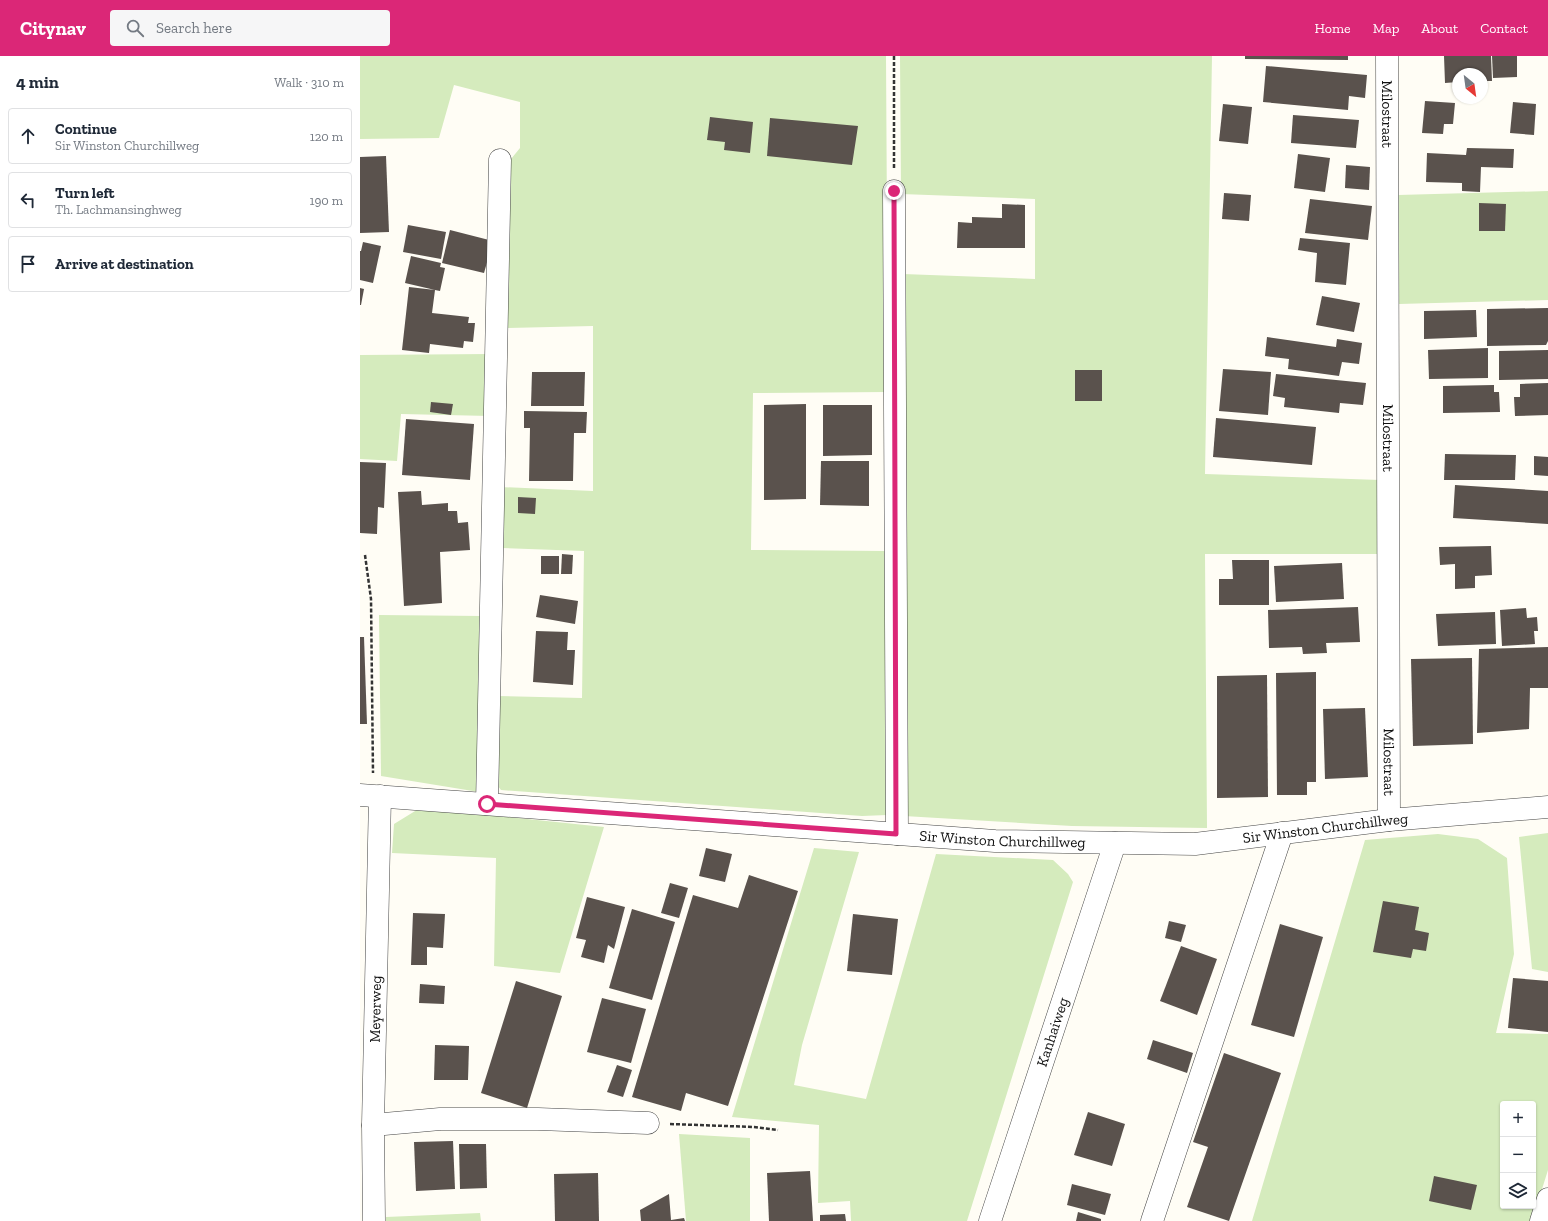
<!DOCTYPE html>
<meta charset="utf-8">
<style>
:root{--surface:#fff;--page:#f6f6f7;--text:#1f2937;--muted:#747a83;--line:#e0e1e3;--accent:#db2777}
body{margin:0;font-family:"Zilla Slab",serif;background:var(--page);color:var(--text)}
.controls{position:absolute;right:12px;bottom:12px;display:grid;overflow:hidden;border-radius:4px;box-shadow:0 1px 3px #0004}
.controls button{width:36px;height:36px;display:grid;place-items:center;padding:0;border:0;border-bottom:1px solid var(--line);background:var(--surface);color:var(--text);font:20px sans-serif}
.compass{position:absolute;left:1092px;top:12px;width:36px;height:36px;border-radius:50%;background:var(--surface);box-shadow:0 1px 3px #0004;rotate:151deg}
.stop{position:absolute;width:12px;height:12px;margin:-9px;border:3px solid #db2777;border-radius:50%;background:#fff}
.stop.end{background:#db2777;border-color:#fff;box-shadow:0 1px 4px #0008}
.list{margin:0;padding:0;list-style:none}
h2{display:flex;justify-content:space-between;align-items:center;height:52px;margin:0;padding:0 16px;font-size:17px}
h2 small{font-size:13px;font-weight:400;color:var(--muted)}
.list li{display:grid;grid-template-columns:26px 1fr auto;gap:12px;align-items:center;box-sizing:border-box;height:56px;margin:0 8px 8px;padding:0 8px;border:1px solid var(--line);border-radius:4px}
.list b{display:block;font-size:15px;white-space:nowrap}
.list p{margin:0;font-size:13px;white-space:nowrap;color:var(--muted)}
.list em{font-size:13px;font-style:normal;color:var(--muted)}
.icon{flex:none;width:22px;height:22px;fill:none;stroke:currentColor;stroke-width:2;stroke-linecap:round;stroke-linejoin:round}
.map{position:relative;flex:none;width:1188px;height:1165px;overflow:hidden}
header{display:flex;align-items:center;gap:24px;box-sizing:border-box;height:56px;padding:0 20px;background:var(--accent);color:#fff}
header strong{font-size:19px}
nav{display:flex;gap:22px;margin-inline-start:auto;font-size:14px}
.search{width:280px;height:36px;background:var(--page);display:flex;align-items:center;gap:10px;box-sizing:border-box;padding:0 14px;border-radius:4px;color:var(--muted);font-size:15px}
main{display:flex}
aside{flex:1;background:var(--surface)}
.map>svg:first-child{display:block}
</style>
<header>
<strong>Citynav</strong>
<div class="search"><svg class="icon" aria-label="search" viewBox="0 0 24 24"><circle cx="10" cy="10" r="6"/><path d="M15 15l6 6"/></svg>Search here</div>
<nav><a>Home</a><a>Map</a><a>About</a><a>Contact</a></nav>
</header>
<main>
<aside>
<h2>4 min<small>Walk · 310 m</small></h2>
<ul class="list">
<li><svg class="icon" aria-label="ahead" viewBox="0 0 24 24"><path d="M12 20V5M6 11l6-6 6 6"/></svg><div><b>Continue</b><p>Sir Winston Churchillweg</p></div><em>120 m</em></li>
<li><svg class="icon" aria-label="left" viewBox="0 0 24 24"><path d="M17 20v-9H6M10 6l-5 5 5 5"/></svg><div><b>Turn left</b><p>Th. Lachmansinghweg</p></div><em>190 m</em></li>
<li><svg class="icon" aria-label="arrive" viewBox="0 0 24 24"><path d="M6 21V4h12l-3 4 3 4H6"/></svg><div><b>Arrive at destination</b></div></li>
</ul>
</aside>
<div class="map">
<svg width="1188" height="1165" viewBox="0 0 1188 1165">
<rect width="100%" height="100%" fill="#fffdf5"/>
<g fill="#d5ebbd" fill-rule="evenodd">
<path d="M 0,0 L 526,0 L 528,336 L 393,337 L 391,494 L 525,495 L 527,759 L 502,760 L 141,734 L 134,725 L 137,640 L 222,642 L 224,495 L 142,492 L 140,431 L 233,435 L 233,270 L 146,272 L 151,103 L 160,92 L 160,46 L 94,29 L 79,82 L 0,83 Z"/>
<path d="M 540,0 L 852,0 L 845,418 L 1020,424 L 1021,498 L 845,498 L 847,772 L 712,770 L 544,760 L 543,218 L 675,223 L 675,143 L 541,138 Z"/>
<path d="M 1188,135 L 1188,244 L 1039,248 L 1038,139 Z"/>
<path d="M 130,298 L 130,360 L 41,358 L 37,405 L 0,403 L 0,299 Z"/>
<path d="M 19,559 L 122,560 L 119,736 L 21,720 Z"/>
<path d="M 60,752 L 244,771 L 200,917 L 134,910 L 136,802 L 32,797 L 34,768 Z"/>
<path d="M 1188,777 L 1188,916 L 1172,913 L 1159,781 Z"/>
<path d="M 1078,778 L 1118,783 L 1147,802 L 1154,898 L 1136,977 L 1188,978 L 1188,1114 L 1172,1165 L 892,1165 L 1005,784 ZM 1143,1048 L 1173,1048 L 1173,1150 L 1143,1150 Z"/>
<path d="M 454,792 L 499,796 L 442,989 L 434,1029 L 506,1043 L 576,798 L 693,804 L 708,818 L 713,826 L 607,1165 L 491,1165 L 490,1145 L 458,1147 L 459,1069 L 372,1061 Z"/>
<path d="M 319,1078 L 390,1082 L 390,1165 L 326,1165 Z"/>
<path d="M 120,1157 L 121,1165 L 26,1165 L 26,1161 Z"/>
</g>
<g fill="#5a524d">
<path d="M 885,0 L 988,0 L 988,4 L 885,3 Z"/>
<path d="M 1084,0 L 1131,0 L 1132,25 L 1122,25 L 1122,18 L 1098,18 L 1098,26 L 1085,27 Z"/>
<path d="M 1132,0 L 1157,0 L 1157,21 L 1133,22 Z"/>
<path d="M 906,10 L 1007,19 L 1005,42 L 989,40 L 988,54 L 903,46 Z"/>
<path d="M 1065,45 L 1095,47 L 1093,68 L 1084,68 L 1083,78 L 1062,77 Z"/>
<path d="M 1153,46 L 1176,48 L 1174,79 L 1150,77 Z"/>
<path d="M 863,48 L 892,51 L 888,88 L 859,85 Z"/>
<path d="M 933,59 L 999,64 L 996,92 L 931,87 Z"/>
<path d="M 350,61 L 393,66 L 390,97 L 364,94 L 365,86 L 347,84 Z"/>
<path d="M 410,62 L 498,70 L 492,109 L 407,100 Z"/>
<path d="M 1107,92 L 1154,93 L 1153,112 L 1121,111 L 1120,136 L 1102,135 L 1102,127 L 1066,126 L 1067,97 L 1106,99 Z"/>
<path d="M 938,98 L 970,102 L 965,136 L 934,132 Z"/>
<path d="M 26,100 L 29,176 L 0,177 L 0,101 Z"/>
<path d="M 986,109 L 1010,111 L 1009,134 L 985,132 Z"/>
<path d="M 864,137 L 891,139 L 889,165 L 862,163 Z"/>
<path d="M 950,143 L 1012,150 L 1008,184 L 945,177 Z"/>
<path d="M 1119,147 L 1146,148 L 1145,175 L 1119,175 Z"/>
<path d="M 642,148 L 665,149 L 665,192 L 597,192 L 598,166 L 612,167 L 612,161 L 642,162 Z"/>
<path d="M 48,169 L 86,176 L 81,203 L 43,196 Z"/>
<path d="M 90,174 L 133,185 L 124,217 L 82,207 Z"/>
<path d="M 940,182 L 990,187 L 986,229 L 955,226 L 957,197 L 938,194 Z"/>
<path d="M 3,186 L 21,190 L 13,227 L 0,224 L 0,195 L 1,195 Z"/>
<path d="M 51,200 L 81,207 L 80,211 L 85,212 L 80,235 L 75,234 L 72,257 L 109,261 L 108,267 L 115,267 L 113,286 L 104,285 L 103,292 L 70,288 L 69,297 L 42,294 L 49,231 L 75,234 L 45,227 Z"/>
<path d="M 0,232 L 4,233 L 1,249 L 0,249 Z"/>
<path d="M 962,240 L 1000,247 L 994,276 L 956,269 Z"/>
<path d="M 1188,252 L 1188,285 L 1186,289 L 1127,290 L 1127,253 Z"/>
<path d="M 1116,254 L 1117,281 L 1064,283 L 1064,255 Z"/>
<path d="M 907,281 L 976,291 L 977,283 L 1002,287 L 999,308 L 982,306 L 979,320 L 928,313 L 929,303 L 905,300 Z"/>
<path d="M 1128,292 L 1128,322 L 1069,323 L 1068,294 Z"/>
<path d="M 1188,294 L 1188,323 L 1139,324 L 1139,295 Z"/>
<path d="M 863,313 L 911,316 L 908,359 L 859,355 Z"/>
<rect x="715" y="314" width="27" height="31"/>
<path d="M 172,316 L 225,316 L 224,350 L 171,350 Z"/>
<path d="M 916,318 L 1006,327 L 1003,349 L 980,347 L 979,357 L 924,351 L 925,342 L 913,340 Z"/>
<path d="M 1188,327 L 1188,359 L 1155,360 L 1154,341 L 1160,341 L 1160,328 Z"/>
<path d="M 1134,329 L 1134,336 L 1139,336 L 1140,356 L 1083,357 L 1083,330 Z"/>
<path d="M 71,346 L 93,348 L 91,359 L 70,356 Z"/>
<path d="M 446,348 L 446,443 L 404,444 L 404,349 Z"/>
<path d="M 463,349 L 512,349 L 512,399 L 463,400 Z"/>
<path d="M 164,355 L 227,356 L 226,377 L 214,377 L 213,425 L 169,425 L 170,372 L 164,372 Z"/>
<path d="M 856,362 L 956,371 L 952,409 L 853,401 Z"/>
<path d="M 46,363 L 114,368 L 110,424 L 42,419 Z"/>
<path d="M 1085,398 L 1156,399 L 1155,424 L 1084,424 Z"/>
<path d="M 1174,400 L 1188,401 L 1188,420 L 1174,419 Z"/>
<path d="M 461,405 L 509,405 L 509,450 L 460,449 Z"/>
<path d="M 0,406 L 26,407 L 24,452 L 18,451 L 17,478 L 0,477 Z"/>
<path d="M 1095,429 L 1188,435 L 1188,468 L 1093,462 Z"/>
<path d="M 61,435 L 62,449 L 88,447 L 88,455 L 97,455 L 98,467 L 108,466 L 110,494 L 80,496 L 82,547 L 44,550 L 38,436 Z"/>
<path d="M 158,441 L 176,442 L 175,458 L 158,457 Z"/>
<path d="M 1131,490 L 1132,519 L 1115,520 L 1115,532 L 1095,533 L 1095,508 L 1080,509 L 1079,491 Z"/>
<path d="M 202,498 L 213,499 L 212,518 L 201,518 Z"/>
<rect x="181" y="500" width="18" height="18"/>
<path d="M 872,504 L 909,504 L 909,549 L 859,549 L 859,523 L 873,523 Z"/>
<path d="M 982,507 L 984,543 L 916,546 L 914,510 Z"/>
<path d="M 180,539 L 218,545 L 215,568 L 176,561 Z"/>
<path d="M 998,551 L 1000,586 L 966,587 L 967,597 L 943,598 L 942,591 L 909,592 L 908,554 Z"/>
<path d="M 1166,552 L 1167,562 L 1177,561 L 1178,575 L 1174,575 L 1175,588 L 1142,590 L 1140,554 Z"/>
<path d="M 1135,556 L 1136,588 L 1078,590 L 1076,558 Z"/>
<path d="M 176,575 L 208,576 L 207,594 L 215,594 L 213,629 L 173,626 Z"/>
<path d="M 0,581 L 4,581 L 7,668 L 0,668 Z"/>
<path d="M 1188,591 L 1188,632 L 1170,632 L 1169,673 L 1117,677 L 1119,593 Z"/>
<path d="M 1112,602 L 1113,688 L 1053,690 L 1051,603 Z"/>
<path d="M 956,616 L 956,726 L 947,726 L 947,739 L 917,739 L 916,617 Z"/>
<path d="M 907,619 L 908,741 L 857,742 L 857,620 Z"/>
<path d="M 1005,652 L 1008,721 L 965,723 L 963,653 Z"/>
<path d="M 346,792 L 372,798 L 365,826 L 339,820 Z"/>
<path d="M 389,819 L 438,835 L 368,1050 L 326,1037 L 321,1055 L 272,1041 L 333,839 L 378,852 Z"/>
<path d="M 310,827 L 328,832 L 319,862 L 301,857 Z"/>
<path d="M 227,841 L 265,851 L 254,893 L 248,889 L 244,907 L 221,901 L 226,884 L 216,882 Z"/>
<path d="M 1023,845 L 1059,851 L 1055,874 L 1069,877 L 1066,895 L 1053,893 L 1051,902 L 1013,896 Z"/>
<path d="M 272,853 L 315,866 L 292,944 L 249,932 Z"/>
<path d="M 53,857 L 85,858 L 83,892 L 67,891 L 67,909 L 51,909 Z"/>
<path d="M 493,858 L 538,863 L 532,919 L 487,915 Z"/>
<path d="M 809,865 L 826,869 L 821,886 L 805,882 Z"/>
<path d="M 920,868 L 963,881 L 934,981 L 891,969 Z"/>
<path d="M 821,890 L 857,903 L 837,959 L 800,945 Z"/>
<path d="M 1153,922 L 1188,925 L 1188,976 L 1148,972 Z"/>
<path d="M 156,925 L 202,940 L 167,1052 L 121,1037 Z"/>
<path d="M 60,928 L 85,930 L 84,948 L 59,947 Z"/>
<path d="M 242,942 L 286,953 L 271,1007 L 227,996 Z"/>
<path d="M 793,984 L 833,997 L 827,1017 L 787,1003 Z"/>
<path d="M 75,989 L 109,990 L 108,1024 L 74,1024 Z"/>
<path d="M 864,997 L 921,1017 L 869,1165 L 827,1151 L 848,1091 L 833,1086 Z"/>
<path d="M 257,1009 L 272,1014 L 263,1041 L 247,1036 Z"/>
<path d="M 728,1056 L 765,1068 L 752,1110 L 714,1099 Z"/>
<path d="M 93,1085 L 95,1133 L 56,1135 L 54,1086 Z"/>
<path d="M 99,1088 L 126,1088 L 127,1132 L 100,1133 Z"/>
<path d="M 450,1115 L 453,1165 L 409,1165 L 407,1117 Z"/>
<path d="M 238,1117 L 239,1165 L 195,1165 L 194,1118 Z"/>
<path d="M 1074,1120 L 1117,1129 L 1111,1154 L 1069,1145 Z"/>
<path d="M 712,1128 L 751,1138 L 745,1159 L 707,1149 Z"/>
<path d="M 309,1138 L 311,1164 L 324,1162 L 325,1165 L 281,1165 L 280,1154 Z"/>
<path d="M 718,1156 L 741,1163 L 741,1165 L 716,1165 Z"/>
<path d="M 485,1158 L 486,1165 L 460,1165 L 460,1159 Z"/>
</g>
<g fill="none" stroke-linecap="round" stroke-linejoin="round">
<g stroke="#444" stroke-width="23">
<g id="minor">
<path id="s1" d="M 1027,0 L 1029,764"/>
<path d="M 534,135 L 537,778"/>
<path id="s2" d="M 0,739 L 635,785 L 835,788 L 1029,764 L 1188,751"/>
<path d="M 127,748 L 140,104"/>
<path d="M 13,1069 L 80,1063 L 178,1063 L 288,1067"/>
<path id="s3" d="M 14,1165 L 13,1069 L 20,740"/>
<path id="s4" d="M 630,1165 L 755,787"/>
<path d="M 792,1165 L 922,777"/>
<path d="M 1181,1165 L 1188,1143"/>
</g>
</g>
<g stroke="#333" stroke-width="2.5" stroke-dasharray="4 2" stroke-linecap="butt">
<path d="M 534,0 L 534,114"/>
<path d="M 5,499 L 11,543 L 13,717"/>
<path d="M 310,1068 L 394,1071 L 418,1074"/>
</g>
<use href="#minor" stroke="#fff" stroke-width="22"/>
</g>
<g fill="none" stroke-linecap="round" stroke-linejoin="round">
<path stroke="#db2777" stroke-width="5" d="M 127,748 L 536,778 L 534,135"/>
</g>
<g text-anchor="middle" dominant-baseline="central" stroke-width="4" stroke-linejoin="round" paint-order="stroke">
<g font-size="15" fill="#111" stroke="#fff">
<text stroke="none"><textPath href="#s1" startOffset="58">Milostraat</textPath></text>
<text stroke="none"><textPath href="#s1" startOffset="382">Milostraat</textPath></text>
<text stroke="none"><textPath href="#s1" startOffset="706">Milostraat</textPath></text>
<text stroke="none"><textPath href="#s2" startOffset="968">Sir Winston Churchillweg</textPath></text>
<text stroke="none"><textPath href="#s2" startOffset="644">Sir Winston Churchillweg</textPath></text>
<text stroke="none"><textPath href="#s3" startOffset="212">Meyerweg</textPath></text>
<text stroke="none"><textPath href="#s4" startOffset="199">Kanhaiweg</textPath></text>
</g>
</g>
</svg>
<div class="controls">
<button>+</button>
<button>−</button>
<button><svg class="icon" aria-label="layers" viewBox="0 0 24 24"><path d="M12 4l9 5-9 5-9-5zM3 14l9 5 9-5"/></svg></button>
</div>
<svg class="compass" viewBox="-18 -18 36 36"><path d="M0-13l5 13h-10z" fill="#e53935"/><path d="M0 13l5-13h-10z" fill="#747a83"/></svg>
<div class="stop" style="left:127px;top:748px"></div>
<div class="stop end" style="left:534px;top:135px"></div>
</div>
</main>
